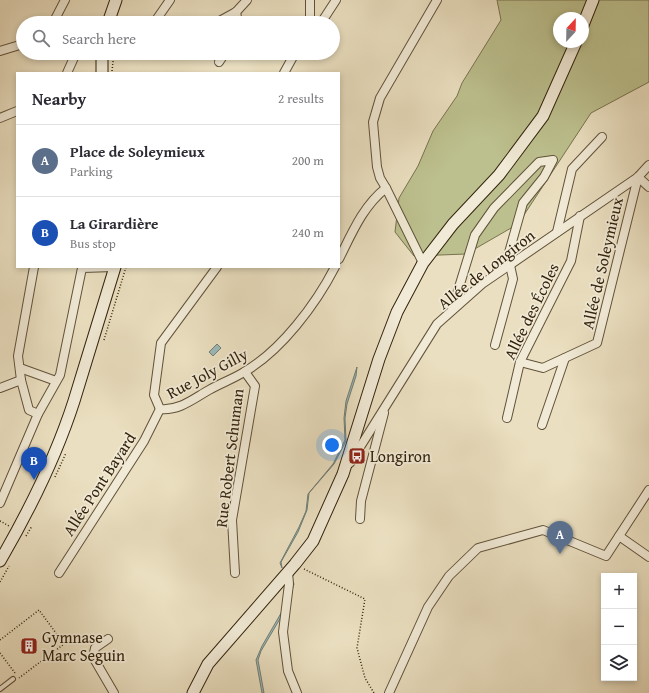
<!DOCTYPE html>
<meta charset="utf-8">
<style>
:root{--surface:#fff;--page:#f7f7f7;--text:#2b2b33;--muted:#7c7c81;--line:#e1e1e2;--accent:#8f2418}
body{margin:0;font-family:"Gentium Book Plus",serif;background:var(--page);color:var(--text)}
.controls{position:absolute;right:12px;bottom:12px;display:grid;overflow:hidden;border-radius:0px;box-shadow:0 2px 6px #0003}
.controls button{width:36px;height:36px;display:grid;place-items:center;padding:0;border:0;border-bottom:1px solid var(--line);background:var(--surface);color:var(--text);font:20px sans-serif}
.compass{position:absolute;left:553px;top:12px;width:36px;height:36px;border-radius:50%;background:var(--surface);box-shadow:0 2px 6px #0003;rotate:22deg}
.you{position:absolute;left:332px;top:445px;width:14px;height:14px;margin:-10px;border:3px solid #fff;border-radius:50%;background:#1a73e8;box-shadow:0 0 0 6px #1a73e833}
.badge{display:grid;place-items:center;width:26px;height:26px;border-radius:50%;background:var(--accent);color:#fff;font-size:13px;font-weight:700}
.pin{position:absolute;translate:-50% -33px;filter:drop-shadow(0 1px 2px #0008)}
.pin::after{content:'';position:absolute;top:21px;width:14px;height:12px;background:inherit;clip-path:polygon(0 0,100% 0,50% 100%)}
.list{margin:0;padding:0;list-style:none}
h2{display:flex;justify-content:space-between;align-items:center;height:52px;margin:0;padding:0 16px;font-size:17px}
h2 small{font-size:13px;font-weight:400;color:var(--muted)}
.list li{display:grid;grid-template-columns:26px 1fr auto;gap:12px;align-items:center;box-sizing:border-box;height:72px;padding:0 16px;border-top:1px solid var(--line)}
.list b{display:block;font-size:15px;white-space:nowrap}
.list p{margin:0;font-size:13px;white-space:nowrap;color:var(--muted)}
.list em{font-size:13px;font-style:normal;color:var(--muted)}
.icon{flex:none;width:22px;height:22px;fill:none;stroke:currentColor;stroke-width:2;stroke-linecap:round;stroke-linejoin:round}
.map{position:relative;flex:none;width:649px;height:693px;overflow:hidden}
.search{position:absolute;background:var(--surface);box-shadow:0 2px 6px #0003;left:16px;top:16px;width:324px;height:44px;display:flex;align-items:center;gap:10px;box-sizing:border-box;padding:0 14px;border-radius:22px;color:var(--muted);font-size:15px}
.panel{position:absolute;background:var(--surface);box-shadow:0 2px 6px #0003;left:16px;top:72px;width:324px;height:196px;border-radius:0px}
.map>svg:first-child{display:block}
</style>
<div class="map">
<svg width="649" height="693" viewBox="0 0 649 693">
<rect width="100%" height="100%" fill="#eadfc0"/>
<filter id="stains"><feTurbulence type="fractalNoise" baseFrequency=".005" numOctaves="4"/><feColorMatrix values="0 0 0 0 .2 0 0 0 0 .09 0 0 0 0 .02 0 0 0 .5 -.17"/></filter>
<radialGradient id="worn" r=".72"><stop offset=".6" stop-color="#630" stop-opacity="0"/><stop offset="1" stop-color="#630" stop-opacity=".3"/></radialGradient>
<path fill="#bcc08e" stroke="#78724e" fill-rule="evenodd" d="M 497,0 L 649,0 L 649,82 L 591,113 L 518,224 L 466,254 L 414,256 L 395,232 L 399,198 L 418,166 L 433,131 L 457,96 L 462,83 L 501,20 ZM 559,18 L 583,18 L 583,42 L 559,42 Z"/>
<g fill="#9bbabb" stroke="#717e75">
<path d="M 217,344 L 221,348 L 213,356 L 209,352 Z"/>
<path d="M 357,367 L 356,376 L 347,404 L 345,418 L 346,441 L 334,464 L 309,493 L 307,510 L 298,532 L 281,562 L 282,568 L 280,563 L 299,527 L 306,511 L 308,494 L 333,464 L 345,440 L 344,418 L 346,401 Z"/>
<path d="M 291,577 L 294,584 L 284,612 L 261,651 L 258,660 L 264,693 L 262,693 L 256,660 L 262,646 L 284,608 Z"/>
</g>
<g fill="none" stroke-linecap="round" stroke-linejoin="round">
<g stroke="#61523a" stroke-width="6">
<path id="lane" d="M 0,689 L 13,679"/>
</g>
<g stroke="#61523a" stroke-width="10">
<g id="street">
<path d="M 236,12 L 238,23"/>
<path d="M 53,23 L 65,0"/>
<path d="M 154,23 L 170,0"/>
<path d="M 216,23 L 236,12 L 247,0"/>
<path d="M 310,23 L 310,0"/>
<path d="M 321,23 L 336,0"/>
<path d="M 0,51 L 23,44"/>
<path d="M 219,62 L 225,53"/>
<path d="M 67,73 L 76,53"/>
<path d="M 284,73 L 295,53"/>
<path d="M 0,118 L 17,111"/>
<path d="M 638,177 L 649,187"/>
<path d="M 386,188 L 380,178 L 377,167 L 373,122 L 380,98 L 437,0"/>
<path d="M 557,232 L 572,169 L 602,137"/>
<path d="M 339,259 C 352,233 363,206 386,188 L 423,263"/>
<path d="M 34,267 L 18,356 L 21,380 L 29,410 L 38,414"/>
<path d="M 217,267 L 161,343 L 154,395 L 160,409 C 179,411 193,399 209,390 C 221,383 233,379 244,372 C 281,351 316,304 335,267"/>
<path d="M 452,310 L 475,235 L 494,208 L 539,162 L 553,160 L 544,177 L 523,203 L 508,256 L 513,279 L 495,345"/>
<path d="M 520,362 L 543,368 L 597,343 L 638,177"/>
<path d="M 20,368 L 56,381"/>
<path d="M 0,388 L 21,380"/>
<path d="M 507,418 L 520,362 L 571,261 L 580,216"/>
<path d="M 542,425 L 565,358"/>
<path d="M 350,463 L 437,324 L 482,284 L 638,177 L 649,165"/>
<path d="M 0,503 L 38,414 L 60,375 L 82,268 L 114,267"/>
<path d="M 360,519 L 361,501 L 384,413"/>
<path d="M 619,536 L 649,557"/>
<path d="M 288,572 L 289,584 L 283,632 L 288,671 L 297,693"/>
<path d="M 59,573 L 144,441 L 160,409"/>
<path d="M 235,573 L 232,520 L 255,386 L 245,372"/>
<path d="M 108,639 L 95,648 L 93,657 L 114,693"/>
<path d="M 389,693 L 428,607 L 449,576 L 478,548 L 543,530 L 606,556 L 649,490"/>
</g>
</g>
<g stroke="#33230d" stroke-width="13">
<g id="secondary">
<path d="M 108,23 L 116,0"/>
<path d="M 583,25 L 593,0"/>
<path d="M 102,73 L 102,53"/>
<path d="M 0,561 C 29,511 56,457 74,401 C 88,356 101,312 115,267"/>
<path d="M 193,693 L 208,664 L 295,564 L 313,541 L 343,474 L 379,359 L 397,312 L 423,263 L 453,224 L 499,175 L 543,116 L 576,42"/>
</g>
</g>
<g stroke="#33230d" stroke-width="1.5" stroke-dasharray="1 2" stroke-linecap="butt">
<path d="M 112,71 L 114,53"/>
<path d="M 104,340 L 126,267"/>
<path d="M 55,477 L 66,453"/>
<path d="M 0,521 L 9,526"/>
<path d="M 26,536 L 32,526"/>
<path d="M 304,569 L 365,599 L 357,648 L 365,678 L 374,693"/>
<path d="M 0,582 L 9,566"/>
<path d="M 0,640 L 39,610 L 64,644 L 19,678"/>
<path d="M 0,653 L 15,673"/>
</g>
<use href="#lane" stroke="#f1ead6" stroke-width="4"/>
<use href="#street" stroke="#f1ead6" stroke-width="8"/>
<use href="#secondary" stroke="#f1ead6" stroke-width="11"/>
</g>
<defs>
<g id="bus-square" transform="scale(0.9)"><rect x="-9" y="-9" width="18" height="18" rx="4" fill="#8f2418" stroke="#f1ead6"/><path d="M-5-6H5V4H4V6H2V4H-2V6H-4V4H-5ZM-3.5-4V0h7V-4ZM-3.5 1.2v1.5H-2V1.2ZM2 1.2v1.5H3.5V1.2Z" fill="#fff"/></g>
<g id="building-square" transform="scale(0.9)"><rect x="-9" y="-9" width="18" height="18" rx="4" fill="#8f2418" stroke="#f1ead6"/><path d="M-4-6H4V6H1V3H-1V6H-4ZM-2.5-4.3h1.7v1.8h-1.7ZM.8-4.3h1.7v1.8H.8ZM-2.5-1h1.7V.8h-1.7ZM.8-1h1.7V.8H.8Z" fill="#fff"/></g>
</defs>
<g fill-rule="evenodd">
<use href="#bus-square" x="357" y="456"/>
<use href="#building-square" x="29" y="646"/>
</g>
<g text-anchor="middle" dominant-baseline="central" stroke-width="3.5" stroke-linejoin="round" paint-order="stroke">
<g font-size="16" fill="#33230d" stroke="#f1ead6">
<text transform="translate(602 263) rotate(-77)">Allée de Soleymieux</text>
<text transform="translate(486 269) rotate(-38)">Allée de Longiron</text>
<text transform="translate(531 311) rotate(-64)">Allée des Écoles</text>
<text transform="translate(207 373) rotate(-28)">Rue Joly Gilly</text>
<text transform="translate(229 458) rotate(-83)">Rue Robert Schuman</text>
<text transform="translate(99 484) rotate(-57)">Allée Pont Bayard</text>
</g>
<g font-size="16" fill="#33230d" stroke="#f1ead6" text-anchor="start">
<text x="370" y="456">Longiron</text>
<text x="42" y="637">Gymnase<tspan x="42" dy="18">Marc Seguin</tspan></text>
</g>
</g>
<rect width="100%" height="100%" filter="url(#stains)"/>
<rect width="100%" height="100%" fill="url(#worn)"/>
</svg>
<div class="controls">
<button>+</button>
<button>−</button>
<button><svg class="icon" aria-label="layers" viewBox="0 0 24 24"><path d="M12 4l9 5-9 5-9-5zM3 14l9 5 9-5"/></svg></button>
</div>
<svg class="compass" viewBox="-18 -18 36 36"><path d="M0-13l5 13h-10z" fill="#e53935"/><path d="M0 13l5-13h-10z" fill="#7c7c81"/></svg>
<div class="you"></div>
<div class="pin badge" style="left:560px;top:554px;background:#5c6f8a">A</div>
<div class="pin badge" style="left:34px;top:480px;background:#1a4fb4">B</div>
<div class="search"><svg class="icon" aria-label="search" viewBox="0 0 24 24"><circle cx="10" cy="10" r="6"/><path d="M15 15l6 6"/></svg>Search here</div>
<section class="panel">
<h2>Nearby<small>2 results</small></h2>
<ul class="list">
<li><span class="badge" style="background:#5c6f8a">A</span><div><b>Place de Soleymieux</b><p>Parking</p></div><em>200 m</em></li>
<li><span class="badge" style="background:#1a4fb4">B</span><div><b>La Girardière</b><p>Bus stop</p></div><em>240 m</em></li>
</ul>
</section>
</div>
